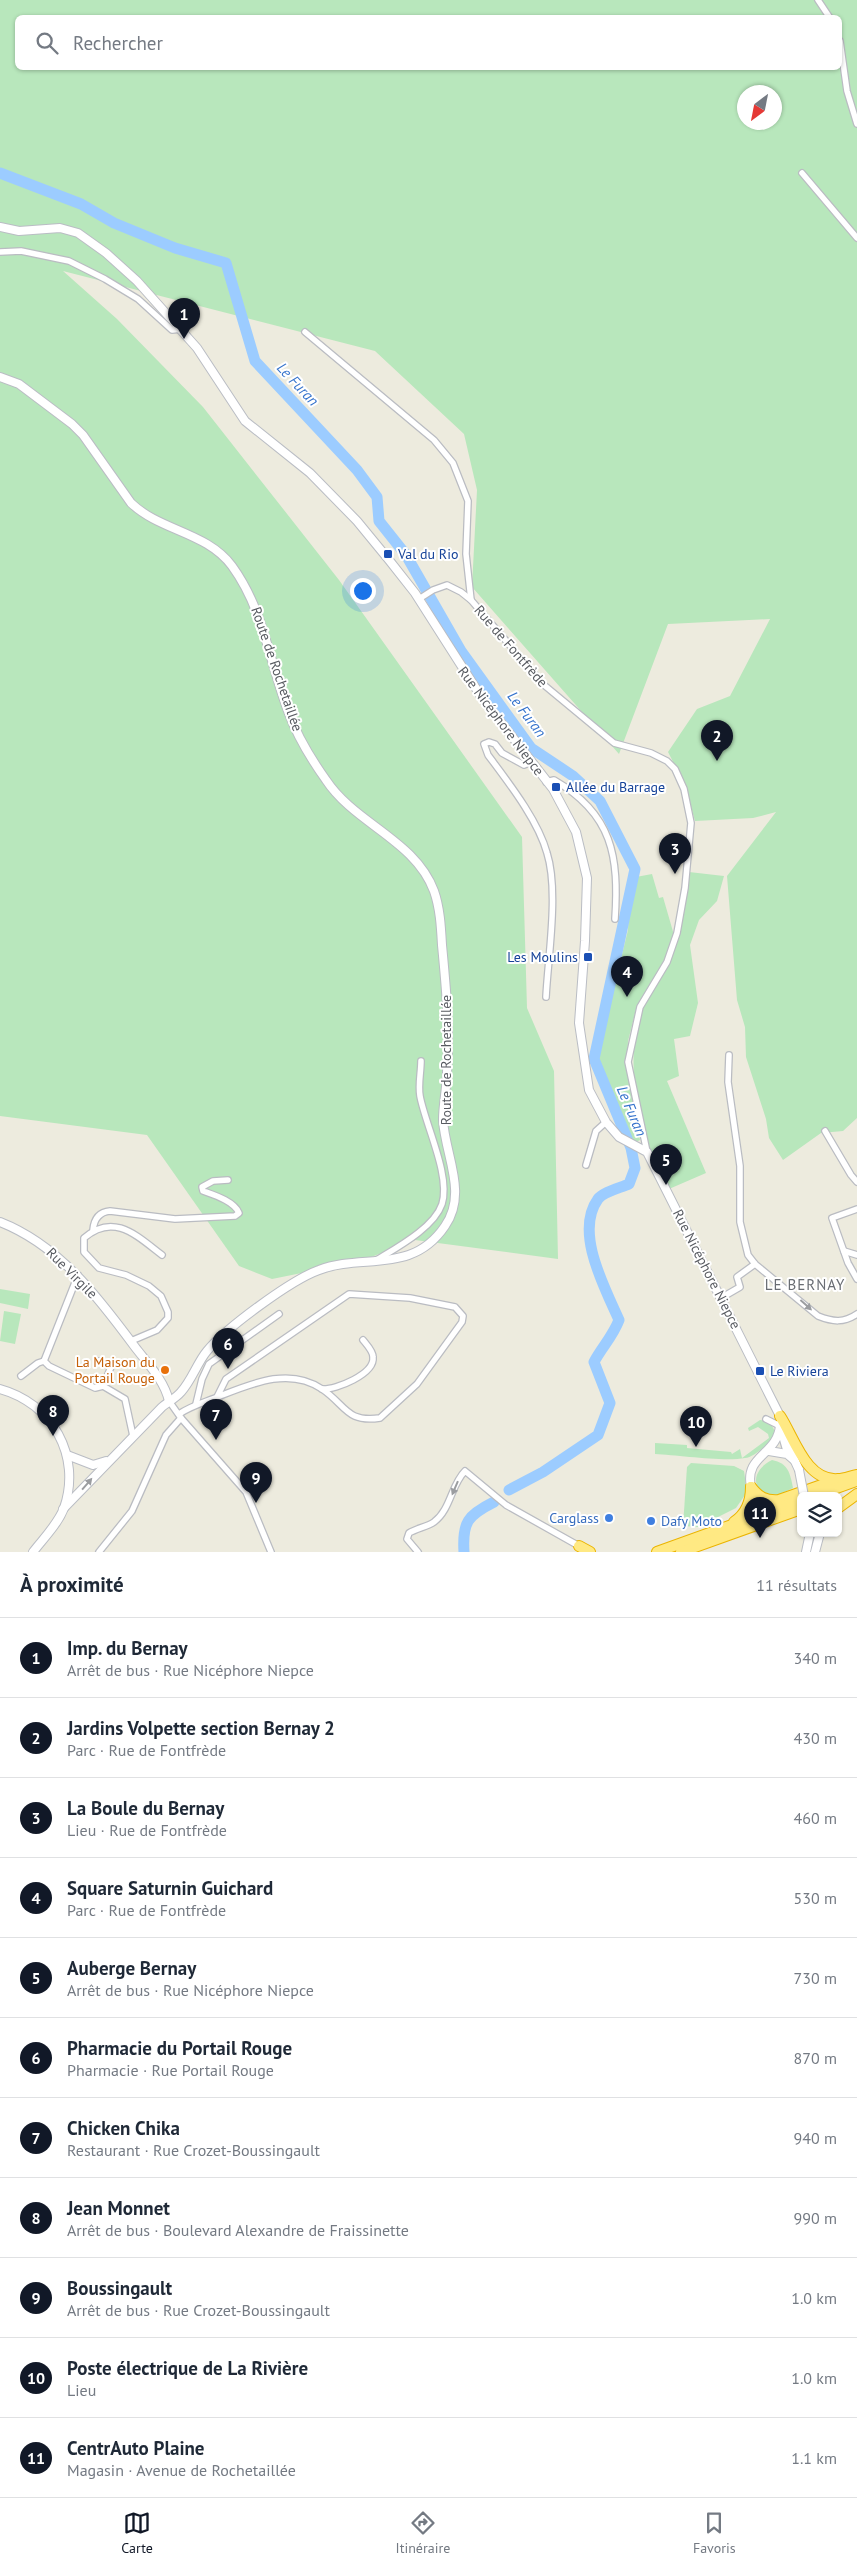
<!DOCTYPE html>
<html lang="fr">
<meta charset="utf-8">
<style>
:root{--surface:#fff;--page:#f6f6f7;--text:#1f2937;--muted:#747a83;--line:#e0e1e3;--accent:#111827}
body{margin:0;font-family:"PT Sans",sans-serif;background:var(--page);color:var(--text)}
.controls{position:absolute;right:15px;bottom:15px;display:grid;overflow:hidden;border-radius:8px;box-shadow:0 1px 4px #0004}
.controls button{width:45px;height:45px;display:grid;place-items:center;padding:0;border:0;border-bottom:1px solid var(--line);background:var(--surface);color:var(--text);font:25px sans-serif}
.compass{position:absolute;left:737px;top:85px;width:45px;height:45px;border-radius:50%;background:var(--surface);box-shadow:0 1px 4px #0004;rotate:212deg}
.you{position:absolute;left:362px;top:590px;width:18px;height:18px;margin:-12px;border:4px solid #fff;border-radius:50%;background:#1a73e8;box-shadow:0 0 0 8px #1a73e833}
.badge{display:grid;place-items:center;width:32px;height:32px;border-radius:50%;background:var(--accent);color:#fff;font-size:16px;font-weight:700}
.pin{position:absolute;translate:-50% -41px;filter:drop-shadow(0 1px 2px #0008)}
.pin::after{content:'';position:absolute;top:26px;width:18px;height:15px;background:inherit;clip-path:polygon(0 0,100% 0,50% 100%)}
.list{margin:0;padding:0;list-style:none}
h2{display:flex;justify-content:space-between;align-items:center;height:65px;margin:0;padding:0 20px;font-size:21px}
h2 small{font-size:16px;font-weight:400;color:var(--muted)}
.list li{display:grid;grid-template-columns:32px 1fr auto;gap:15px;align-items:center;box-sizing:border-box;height:80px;padding:0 20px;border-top:1px solid var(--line)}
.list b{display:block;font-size:19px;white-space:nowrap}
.list p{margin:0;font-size:16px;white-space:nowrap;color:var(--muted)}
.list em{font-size:16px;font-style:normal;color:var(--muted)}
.icon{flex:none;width:28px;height:28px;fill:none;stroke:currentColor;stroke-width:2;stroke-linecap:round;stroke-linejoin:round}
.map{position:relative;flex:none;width:857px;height:1552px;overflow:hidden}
.search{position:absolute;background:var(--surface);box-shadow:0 1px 4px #0004;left:15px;right:15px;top:15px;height:55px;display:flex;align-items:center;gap:12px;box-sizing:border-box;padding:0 18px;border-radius:8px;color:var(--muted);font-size:19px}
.sheet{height:945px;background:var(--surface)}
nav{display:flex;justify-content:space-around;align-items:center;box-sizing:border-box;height:70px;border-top:1px solid var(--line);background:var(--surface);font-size:14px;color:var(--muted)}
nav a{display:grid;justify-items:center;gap:2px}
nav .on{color:var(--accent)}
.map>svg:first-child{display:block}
</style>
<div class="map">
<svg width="857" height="1552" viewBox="0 0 857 1552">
<rect width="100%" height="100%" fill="#edebde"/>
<g fill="#b8e7bc" fill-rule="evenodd">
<path d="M 0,0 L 857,0 L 857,1118 L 843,1131 L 821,1133 L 783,1160 L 769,1138 L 766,1119 L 746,1057 L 745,1027 L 737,1000 L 727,876 L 776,812 L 753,818 L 695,821 L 685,785 L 668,752 L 697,709 L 730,696 L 770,619 L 668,624 L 619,754 L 472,587 L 477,490 L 464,434 L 375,351 L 63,271 L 117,319 L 203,407 L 339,580 L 522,837 L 527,1008 L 554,1071 L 558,1259 L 415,1240 L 361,1261 L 272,1279 L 239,1266 L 147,1135 L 0,1116 ZM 18,18 L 840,18 L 840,68 L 18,68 ZM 744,92 L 774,92 L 774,122 L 744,122 Z"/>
<path d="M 689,872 L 724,876 L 717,901 L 699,920 L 690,945 L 698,1003 L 690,1036 L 674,1039 L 679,1076 L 667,1081 L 706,1173 L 669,1189 C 662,1177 655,1165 650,1152 C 634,1110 626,1049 643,1006 C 650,988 666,972 673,954 C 683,927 686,899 689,872 Z"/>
<path d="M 652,874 L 659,898 L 663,897 L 674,935 L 668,956 L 636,1010 L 628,1041 L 627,1063 L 640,1140 L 636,1142 L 633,1141 L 597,1056 L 628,930 L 629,905 L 636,877 Z"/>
<path d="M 0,1289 L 30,1294 L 28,1309 L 0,1303 Z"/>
<path d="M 4,1311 L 21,1314 L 15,1344 L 0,1341 Z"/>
<path d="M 760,1420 C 768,1420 774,1426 775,1433 C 771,1442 755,1457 745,1458 C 724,1462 678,1455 655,1454 L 655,1443 L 687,1445 L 687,1448 L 731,1452 L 732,1454 L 740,1449 L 742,1458 L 769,1438 L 768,1434 L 758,1427 L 749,1431 L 748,1428 Z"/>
<path d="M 772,1460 C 788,1463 790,1473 793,1488 L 778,1495 L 769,1496 C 748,1487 755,1468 772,1460 Z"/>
<path d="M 691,1463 L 734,1466 L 744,1471 L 747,1492 L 736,1508 L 698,1527 L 683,1526 L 687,1467 Z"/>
</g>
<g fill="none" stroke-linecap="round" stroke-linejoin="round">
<g stroke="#9cccff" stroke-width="11">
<path d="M 0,173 L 81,204 L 114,223 L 175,248 L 226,263 L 255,361 L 357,470 L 377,497 L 379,521 L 406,555 L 461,651 L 531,748 L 573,776 L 600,801 L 635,869 L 594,1059 L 631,1148 L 635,1168 L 629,1184 C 620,1188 603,1192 598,1199 C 574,1232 605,1288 619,1320 C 613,1336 602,1347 594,1362 L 610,1403 L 598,1435 L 543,1472 L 509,1490"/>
<path d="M 464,1552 C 462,1522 468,1515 494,1502"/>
</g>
<g stroke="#babcc2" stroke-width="8">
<g id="street">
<path d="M 818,0 L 830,18"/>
<path d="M 840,41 L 847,91 L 857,124"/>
<path d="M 802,173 L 857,238"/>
<path d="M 0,252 L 21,251 L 69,261 L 105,279 L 138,299 L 172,330 L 182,329"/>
<path d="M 305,332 L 434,440 L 453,463 L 468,501 L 466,554 L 471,600 L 544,685 L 614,743 L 651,753 L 667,761 L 675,769 L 684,789 L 691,823 L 685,888 L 677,933 L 667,962 L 640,1007 L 628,1062 L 647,1152"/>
<path d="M 419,599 L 433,590 L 447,585 L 461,592 L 471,600"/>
<path d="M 531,762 L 524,765 L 502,753 L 495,744 L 489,742 L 484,744 L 488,755 C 508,782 538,820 547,853 C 559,891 548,957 546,997"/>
<path d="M 546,782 L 554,780 C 613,814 619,857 615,919"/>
<path d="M 729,1055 L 728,1082 L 740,1166 L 740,1222 L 748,1255 L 755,1264 L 818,1316 C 833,1322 844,1323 857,1314"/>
<path d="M 825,1131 L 851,1175 L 857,1182"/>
<path d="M 586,1165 L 596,1131 L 606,1122"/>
<path d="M 857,1209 L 832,1218 L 848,1263 L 857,1279"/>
<path d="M 93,1230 C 94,1219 99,1212 110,1211 L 175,1219 L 235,1216 L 239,1213 C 234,1201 214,1195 203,1191 L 202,1187 L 213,1181 L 228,1180"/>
<path d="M 844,1251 L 857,1255"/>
<path d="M 375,1261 C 396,1248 434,1228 442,1204 C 451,1176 425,1124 420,1096 C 418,1085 421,1072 421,1061"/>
<path d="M 78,1275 L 44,1361 L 49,1366 L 95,1388 L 103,1386 L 125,1399 L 133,1436"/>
<path d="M 721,1298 L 740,1287 L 737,1277 L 755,1264"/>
<path d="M 131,1341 L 157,1330 L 168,1318 L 168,1312 L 161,1296 L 149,1286 L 126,1275 L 99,1268 L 84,1252 L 84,1238 C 114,1212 137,1236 162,1255"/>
<path d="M 98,1361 L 111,1367 L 103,1386"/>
<path d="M 21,1376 L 38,1363 L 44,1361"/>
<path d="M 322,1389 C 336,1390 375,1374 373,1357 C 373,1351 367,1345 363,1340"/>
<path d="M 169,1401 L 181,1418 L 246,1492 L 271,1552"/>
<path d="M 196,1404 L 202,1379 L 209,1364 L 279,1314"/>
<path d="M 179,1414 C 192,1405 206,1402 220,1396 C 253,1383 290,1367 322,1389 C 346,1405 346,1423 380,1418 L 417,1384 L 462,1322 L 463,1316 L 455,1307 L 410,1298 L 349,1294 L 226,1379 L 217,1397"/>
<path d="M 766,1419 L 780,1426"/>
<path d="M 780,1430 L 787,1454"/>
<path d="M 99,1552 L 132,1511 L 166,1435 L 181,1418"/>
<path d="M 418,1552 L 407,1539 L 409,1533 C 417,1528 427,1527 434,1522 C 451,1509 451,1485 465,1471 L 506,1505 L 579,1546"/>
</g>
</g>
<g stroke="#babdc4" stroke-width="10">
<g id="secondary">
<path d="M 0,227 L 19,231 L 60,228 L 78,233 L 106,253 L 137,281 L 197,348 L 245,421 L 310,473 L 357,521 L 389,560 L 415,593 L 482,698 L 553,789 L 576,832 L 587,878 L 585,941 L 579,1023 L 589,1090 L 606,1122 L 619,1137 L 647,1152 L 780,1416 L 789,1448 L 799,1470"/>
<path d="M 0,377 L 19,384 L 72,424 L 83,435 L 131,503 C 160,531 207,532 232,566 C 264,610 269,661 288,711 C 297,736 311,759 326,780 C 355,824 415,840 434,891 C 440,908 441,927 442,945 C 446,987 450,1029 447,1072 C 447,1087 443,1104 443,1120 C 445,1155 468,1193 445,1226 C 412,1275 363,1253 319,1270 C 291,1280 226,1328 207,1351 C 197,1363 192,1380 181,1392 C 176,1398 168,1402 162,1407 L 63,1509"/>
<path d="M 0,1222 C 59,1245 98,1297 135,1347 C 148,1364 164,1380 169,1401"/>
<path d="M 0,1389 C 52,1403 82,1456 64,1508 C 58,1524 43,1539 33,1552"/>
<path d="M 769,1451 L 787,1454 L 794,1460"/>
<path d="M 67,1455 L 93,1465 L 106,1461"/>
<path d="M 751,1487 C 744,1455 778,1455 780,1425"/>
<path d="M 806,1552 L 810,1533"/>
<path d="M 815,1552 L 820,1533"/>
</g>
</g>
<g stroke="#ebb400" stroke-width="12">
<g id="highway">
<path d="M 780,1416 C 794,1437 806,1482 838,1479 C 844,1479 851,1476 857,1475"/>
<path d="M 751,1487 C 759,1497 765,1501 779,1500 L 836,1480"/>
<path d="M 814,1496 L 856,1481"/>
<path d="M 838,1508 L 857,1494"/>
<path d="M 734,1522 C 746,1514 751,1501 751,1487"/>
<path d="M 579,1546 L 590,1552"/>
<path d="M 657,1552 L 801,1500"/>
<path d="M 681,1552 L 801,1509"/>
</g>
</g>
<use href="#street" stroke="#fff" stroke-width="5.5"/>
<use href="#secondary" stroke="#fff" stroke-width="8"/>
<use href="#highway" stroke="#ffe983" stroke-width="10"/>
<g stroke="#babdc4" stroke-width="10" stroke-linecap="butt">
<path id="secondary-bridge" d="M 799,1470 L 804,1496"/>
</g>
<use href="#secondary-bridge" stroke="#fff" stroke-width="8"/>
</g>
<defs><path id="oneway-solid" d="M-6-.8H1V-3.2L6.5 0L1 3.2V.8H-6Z" transform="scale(1.25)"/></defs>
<g fill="#9b9da0">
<use href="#oneway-solid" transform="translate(806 1305) rotate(42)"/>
<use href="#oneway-solid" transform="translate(87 1484) rotate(-49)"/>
<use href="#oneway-solid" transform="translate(455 1488) rotate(113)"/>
</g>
<g fill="#1a4fb4" stroke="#fff" stroke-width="2">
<rect x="383" y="549" width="10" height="10" rx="2.5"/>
<rect x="551" y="782" width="10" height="10" rx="2.5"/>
<rect x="583" y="952" width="10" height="10" rx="2.5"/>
<rect x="755" y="1366" width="10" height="10" rx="2.5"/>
</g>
<circle fill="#e8710a" stroke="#fff" stroke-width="2" cx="165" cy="1370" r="5"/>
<g fill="#3f7fe0" stroke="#fff" stroke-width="2">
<circle cx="609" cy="1518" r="5"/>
<circle cx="651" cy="1521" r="5"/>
</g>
<g text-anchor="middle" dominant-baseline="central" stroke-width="4" stroke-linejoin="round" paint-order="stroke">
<g font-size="14" fill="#164399" stroke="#fff" text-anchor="start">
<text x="398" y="554">Val du Rio</text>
<text x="566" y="787">Allée du Barrage</text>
<text x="578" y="957" text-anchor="end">Les Moulins</text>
<text x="770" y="1371">Le Riviera</text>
</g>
<g font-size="14" fill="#585b61" stroke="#fff">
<text transform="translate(511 646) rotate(49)">Rue de Fontfrède</text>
<text transform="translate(277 669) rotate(71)">Route de Rochetaillée</text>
<text transform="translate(501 721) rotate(53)">Rue Nicéphore Niepce</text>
<text transform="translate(446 1060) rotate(-90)">Route de Rochetaillée</text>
<text transform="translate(707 1269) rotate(63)">Rue Nicéphore Niepce</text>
<text transform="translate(72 1273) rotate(45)">Rue Virgile</text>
</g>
<g font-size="14" fill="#c56008" stroke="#fff" text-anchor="end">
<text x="155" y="1362">La Maison du<tspan x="155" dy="16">Portail Rouge</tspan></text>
</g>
<g font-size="14" fill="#366cbe" stroke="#fff" text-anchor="end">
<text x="599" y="1518">Carglass</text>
<text x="661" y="1521" text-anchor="start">Dafy Moto</text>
</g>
<g font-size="15" font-style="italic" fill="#3573cc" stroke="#fff">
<text transform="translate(298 384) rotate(47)">Le Furan</text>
<text transform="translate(527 714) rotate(53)">Le Furan</text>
<text transform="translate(632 1111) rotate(67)">Le Furan</text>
</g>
<g font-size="15" letter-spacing="1" fill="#696d73" stroke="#fff">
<text x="805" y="1284">LE BERNAY</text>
</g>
</g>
</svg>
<div class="controls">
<button><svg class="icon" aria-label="layers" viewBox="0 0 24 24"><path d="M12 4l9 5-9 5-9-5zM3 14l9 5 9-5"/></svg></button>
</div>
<svg class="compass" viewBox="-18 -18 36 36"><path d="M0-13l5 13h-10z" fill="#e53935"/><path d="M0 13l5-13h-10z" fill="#747a83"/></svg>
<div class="you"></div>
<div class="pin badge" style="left:184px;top:339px">1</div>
<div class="pin badge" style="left:717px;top:761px">2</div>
<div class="pin badge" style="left:675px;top:874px">3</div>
<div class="pin badge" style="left:627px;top:997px">4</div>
<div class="pin badge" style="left:666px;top:1185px">5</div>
<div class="pin badge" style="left:228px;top:1369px">6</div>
<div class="pin badge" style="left:216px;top:1440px">7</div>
<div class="pin badge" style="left:53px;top:1436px">8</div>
<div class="pin badge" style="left:256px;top:1503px">9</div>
<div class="pin badge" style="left:696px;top:1447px">10</div>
<div class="pin badge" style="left:760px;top:1538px">11</div>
<div class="search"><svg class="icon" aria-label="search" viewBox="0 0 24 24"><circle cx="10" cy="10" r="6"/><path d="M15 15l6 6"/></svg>Rechercher</div>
</div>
<section class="sheet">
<h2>À proximité<small>11 résultats</small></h2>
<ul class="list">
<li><span class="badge">1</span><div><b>Imp. du Bernay</b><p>Arrêt de bus · Rue Nicéphore Niepce</p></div><em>340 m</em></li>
<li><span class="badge">2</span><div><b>Jardins Volpette section Bernay 2</b><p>Parc · Rue de Fontfrède</p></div><em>430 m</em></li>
<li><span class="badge">3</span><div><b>La Boule du Bernay</b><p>Lieu · Rue de Fontfrède</p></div><em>460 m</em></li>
<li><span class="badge">4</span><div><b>Square Saturnin Guichard</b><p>Parc · Rue de Fontfrède</p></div><em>530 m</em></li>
<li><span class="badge">5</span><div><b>Auberge Bernay</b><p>Arrêt de bus · Rue Nicéphore Niepce</p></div><em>730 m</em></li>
<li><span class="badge">6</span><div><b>Pharmacie du Portail Rouge</b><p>Pharmacie · Rue Portail Rouge</p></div><em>870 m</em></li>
<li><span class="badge">7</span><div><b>Chicken Chika</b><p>Restaurant · Rue Crozet-Boussingault</p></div><em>940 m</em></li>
<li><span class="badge">8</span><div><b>Jean Monnet</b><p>Arrêt de bus · Boulevard Alexandre de Fraissinette</p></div><em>990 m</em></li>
<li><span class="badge">9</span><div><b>Boussingault</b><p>Arrêt de bus · Rue Crozet-Boussingault</p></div><em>1.0 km</em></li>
<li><span class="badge">10</span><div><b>Poste électrique de La Rivière</b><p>Lieu</p></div><em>1.0 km</em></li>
<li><span class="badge">11</span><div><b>CentrAuto Plaine</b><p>Magasin · Avenue de Rochetaillée</p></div><em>1.1 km</em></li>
</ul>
</section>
<nav>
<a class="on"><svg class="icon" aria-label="map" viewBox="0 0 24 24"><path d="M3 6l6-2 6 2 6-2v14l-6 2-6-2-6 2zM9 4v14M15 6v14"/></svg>Carte</a>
<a><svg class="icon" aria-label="directions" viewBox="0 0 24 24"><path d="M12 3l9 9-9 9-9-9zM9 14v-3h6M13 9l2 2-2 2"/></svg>Itinéraire</a>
<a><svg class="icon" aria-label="saved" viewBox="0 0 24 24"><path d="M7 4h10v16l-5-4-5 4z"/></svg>Favoris</a>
</nav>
